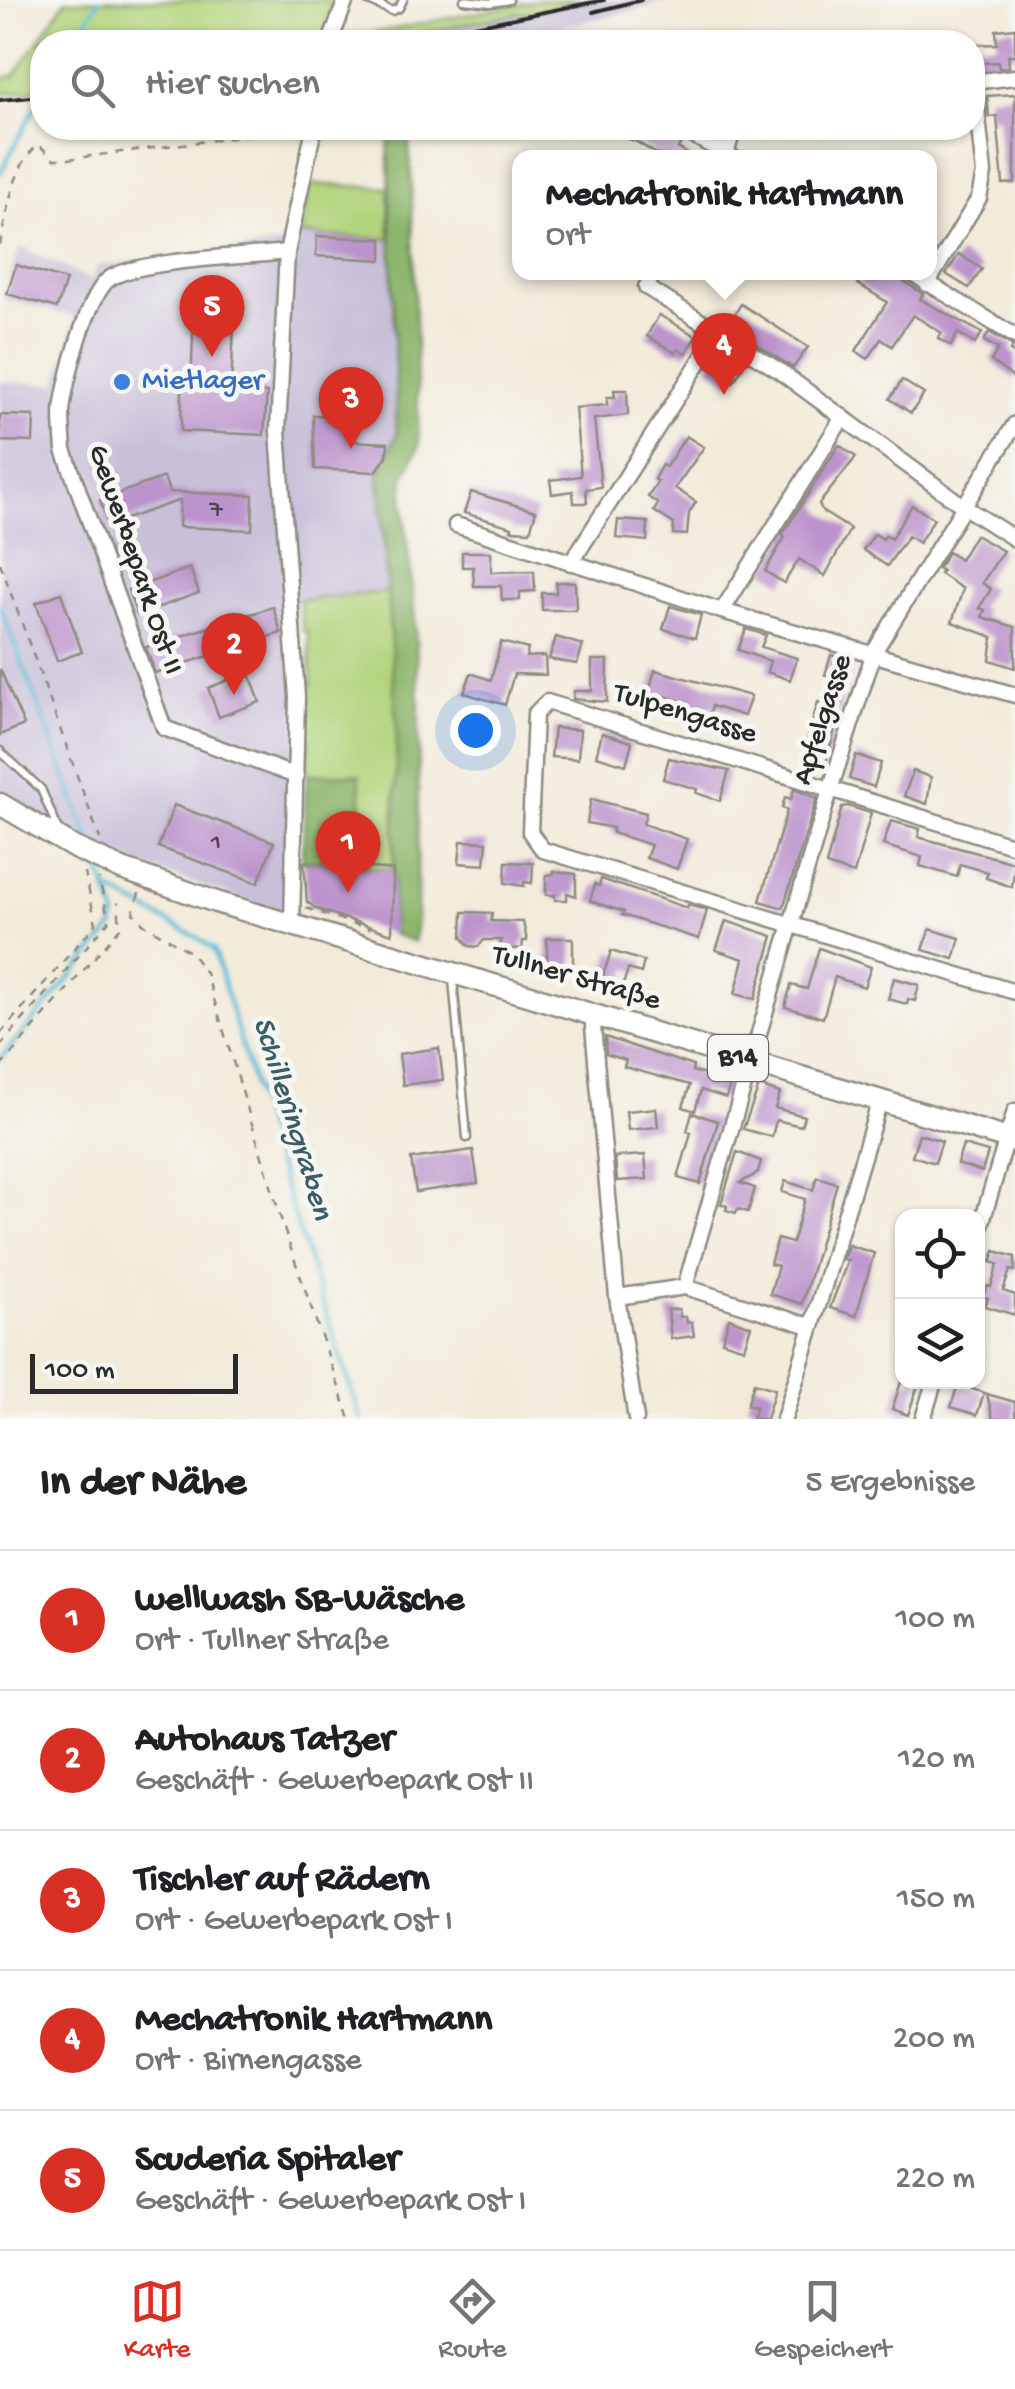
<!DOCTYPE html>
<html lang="de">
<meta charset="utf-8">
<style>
:root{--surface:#fff;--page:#f2f2f2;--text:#202124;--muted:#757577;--line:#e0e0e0;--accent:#d93025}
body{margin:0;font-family:"Gochi Hand",sans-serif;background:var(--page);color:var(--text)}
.controls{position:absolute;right:30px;bottom:30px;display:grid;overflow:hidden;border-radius:20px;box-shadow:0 2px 8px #0004}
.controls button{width:90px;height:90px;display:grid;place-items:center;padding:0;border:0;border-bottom:2px solid var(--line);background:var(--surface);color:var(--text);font:50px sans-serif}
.scale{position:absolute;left:30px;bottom:25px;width:208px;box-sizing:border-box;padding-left:10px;border:5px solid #2b2b2b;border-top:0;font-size:28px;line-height:35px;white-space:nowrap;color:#2b2b2b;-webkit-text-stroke:8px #f6f6f2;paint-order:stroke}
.you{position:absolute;left:475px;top:730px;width:35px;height:35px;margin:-25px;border:8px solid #fff;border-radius:50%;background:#1a73e8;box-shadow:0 0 0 15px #1a73e833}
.badge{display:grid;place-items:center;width:65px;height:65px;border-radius:50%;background:var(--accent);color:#fff;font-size:32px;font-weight:700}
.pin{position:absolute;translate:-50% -82px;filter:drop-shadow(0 2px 5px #0008)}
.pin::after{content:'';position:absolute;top:52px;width:35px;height:30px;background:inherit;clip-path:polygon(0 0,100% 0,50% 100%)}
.popup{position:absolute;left:512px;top:150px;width:425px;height:130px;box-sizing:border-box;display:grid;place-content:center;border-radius:20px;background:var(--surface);filter:drop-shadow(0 2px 8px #0005);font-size:32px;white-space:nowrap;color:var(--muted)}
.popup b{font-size:38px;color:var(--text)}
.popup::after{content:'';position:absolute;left:50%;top:100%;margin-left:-20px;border:20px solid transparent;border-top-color:var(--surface)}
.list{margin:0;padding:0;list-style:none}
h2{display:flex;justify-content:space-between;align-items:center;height:130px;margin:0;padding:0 40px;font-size:42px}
h2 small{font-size:32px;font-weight:400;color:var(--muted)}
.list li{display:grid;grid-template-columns:65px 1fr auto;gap:30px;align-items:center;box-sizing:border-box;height:140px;padding:0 40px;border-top:2px solid var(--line)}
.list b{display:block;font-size:38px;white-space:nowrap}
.list p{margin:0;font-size:32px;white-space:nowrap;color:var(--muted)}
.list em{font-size:32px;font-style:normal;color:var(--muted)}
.icon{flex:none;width:55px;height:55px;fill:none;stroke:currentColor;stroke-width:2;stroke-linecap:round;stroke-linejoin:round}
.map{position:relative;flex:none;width:1015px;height:1419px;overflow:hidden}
.search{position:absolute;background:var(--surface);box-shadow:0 2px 8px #0004;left:30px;right:30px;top:30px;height:110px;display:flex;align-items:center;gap:25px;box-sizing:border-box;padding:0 35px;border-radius:40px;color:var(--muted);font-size:38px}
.sheet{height:830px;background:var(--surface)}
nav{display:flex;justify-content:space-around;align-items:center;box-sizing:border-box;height:140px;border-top:2px solid var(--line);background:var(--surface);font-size:28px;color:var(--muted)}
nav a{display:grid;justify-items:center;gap:5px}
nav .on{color:var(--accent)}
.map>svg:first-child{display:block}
</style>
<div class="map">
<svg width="1015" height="1419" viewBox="0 0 1015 1419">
<rect width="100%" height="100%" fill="#f6f6f2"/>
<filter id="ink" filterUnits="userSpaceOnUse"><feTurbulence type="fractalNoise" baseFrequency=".01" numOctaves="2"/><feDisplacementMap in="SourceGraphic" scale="20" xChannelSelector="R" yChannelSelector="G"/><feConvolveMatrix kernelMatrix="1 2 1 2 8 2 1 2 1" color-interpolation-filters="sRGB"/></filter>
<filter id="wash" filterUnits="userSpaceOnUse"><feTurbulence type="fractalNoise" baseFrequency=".0048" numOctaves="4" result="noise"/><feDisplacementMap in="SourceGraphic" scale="40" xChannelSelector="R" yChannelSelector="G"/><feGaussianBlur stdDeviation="2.25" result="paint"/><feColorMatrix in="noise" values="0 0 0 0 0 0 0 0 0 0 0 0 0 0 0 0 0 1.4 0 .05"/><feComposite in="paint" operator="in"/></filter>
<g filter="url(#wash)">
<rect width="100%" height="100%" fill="#f2ebda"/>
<g fill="#c8bfd8">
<path d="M 587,0 L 669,0 L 603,18 L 480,42 L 375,42 Z"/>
<path d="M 301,235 L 390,239 L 397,434 L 379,474 L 389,592 L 296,602 L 296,917 L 131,862 L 34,814 L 0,793 L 0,382 L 57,384 L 76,317 L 3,298 L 20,247 L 91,280 L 98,265 L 300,242 Z"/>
</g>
<g fill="#b2d47c" stroke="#6e8054" stroke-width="2.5">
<path d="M 66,0 L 336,0 L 329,11 L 324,42 L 42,42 L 42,90 L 0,94 L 0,78 L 14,76 Z"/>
<path d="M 540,0 L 587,0 L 375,42 L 339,42 L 339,40 Z"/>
<path d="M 309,184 L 389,188 L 390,239 L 301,235 Z"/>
<path d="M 389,592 L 397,732 L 393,870 L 367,867 L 359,775 L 307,774 L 310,740 L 306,737 L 307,686 L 312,685 L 308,632 L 303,631 L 300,600 Z"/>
</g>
<g fill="#8db66c" stroke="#5c704c" stroke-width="2.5">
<path d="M 388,128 L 408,128 L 411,170 L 419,447 L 404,477 L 403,496 L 415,621 L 419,700 L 417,921 L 414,942 L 392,934 L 397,732 L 379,474 L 397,434 Z"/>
<path d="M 307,774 L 359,775 L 367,867 L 302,861 Z"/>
</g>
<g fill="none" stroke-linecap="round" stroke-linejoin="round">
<g stroke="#59bad8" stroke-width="4">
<path d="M 74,42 L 99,0"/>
<path d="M 0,173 L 42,94"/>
<path d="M 0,606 L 92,846"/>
<path d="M 107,889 L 200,939 L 214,950 L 269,1140 L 361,1419"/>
<path d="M 0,1059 L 113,928 L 116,915 L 100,869"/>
</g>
</g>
<g id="blocks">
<g fill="#bc93cc">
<path d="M 1015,28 L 1015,55 L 1008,55 L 1009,67 L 999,68 L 998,62 L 972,64 L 972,45 L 997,44 L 996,30 Z"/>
<path d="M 1015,94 L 1015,183 L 1003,184 L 997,116 L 989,117 L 987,96 Z"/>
<path d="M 595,128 L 649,128 L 681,142 L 678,148 L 694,158 L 663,158 L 635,141 Z"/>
<path d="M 317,236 L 382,239 L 382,260 L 316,256 Z"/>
<path d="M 959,254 L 982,269 L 969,288 L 946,274 Z"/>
<path d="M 16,265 L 66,280 L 57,308 L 7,294 Z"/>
<path d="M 865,272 L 875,272 L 887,280 L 891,273 L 923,294 L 920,299 L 982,333 L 975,344 L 958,333 L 951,346 L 938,338 L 942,333 L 913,315 L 892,346 L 881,339 L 868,359 L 856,351 L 887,302 L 858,284 Z"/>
<path d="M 741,304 L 808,347 L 793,368 L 728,325 Z"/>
<path d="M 194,308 L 240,309 L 240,318 L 234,325 L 231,389 L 267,393 L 264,435 L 181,431 L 182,389 L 191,389 Z"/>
<path d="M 659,315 L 696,336 L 686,354 L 678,349 L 676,353 L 647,336 Z"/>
<path d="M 989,332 L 1013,346 L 1010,351 L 1015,354 L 1015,379 L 991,361 L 998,349 L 984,341 Z"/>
<path d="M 719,353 L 743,367 L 733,383 L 709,368 Z"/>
<path d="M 902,380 L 924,394 L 911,413 L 890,399 Z"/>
<path d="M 614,390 L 627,390 L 628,415 L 594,419 L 601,487 L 586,489 L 587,503 L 574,503 L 573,491 L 552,494 L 550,480 L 581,476 L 575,408 L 607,405 L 607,397 L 615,397 Z"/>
<path d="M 339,403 L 352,404 L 350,441 L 388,443 L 387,456 L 376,472 L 315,469 L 313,415 L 338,416 Z"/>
<path d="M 0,415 L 34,416 L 33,442 L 0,441 Z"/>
<path d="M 686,436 L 704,447 L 675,488 L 696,502 L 689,513 L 687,535 L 673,534 L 674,524 L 654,511 L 658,504 L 648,497 L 658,481 L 654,479 L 662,465 L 666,467 Z"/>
<path d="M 839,445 L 856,457 L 819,504 L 823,512 L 850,529 L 825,576 L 799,559 L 784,583 L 765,571 L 785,537 L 782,535 Z"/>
<path d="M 164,477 L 169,492 L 253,495 L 252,530 L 179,527 L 180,500 L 109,525 L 100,500 Z"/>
<path d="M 471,492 L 536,511 L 530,531 L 511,530 L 512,527 L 464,513 Z"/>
<path d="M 912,505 L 934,519 L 919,543 L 908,536 L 887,566 L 863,550 L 875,534 L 883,539 L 886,535 L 891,539 Z"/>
<path d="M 618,520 L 648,522 L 647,541 L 616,538 Z"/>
<path d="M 975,535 L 1003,551 L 982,583 L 991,589 L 979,608 L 985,610 L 982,617 L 1015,627 L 1015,668 L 990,660 L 993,637 L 952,622 L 963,589 L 940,574 L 942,571 L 938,568 L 948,552 L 960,560 Z"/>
<path d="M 462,552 L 491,552 L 491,572 L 534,571 L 535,591 L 520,592 L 520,600 L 502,600 L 501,586 L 474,586 L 473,567 L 462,567 Z"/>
<path d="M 190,568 L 199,593 L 137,615 L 128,590 Z"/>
<path d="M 556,582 L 575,582 L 576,610 L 542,610 L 542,593 L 556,593 Z"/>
<path d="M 61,593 L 82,652 L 57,661 L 36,603 Z"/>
<path d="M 670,606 L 701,615 L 695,638 L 663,629 Z"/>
<path d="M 273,607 L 281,633 L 155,673 L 146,647 Z"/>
<path d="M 746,629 L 766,635 L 761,647 L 797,658 L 790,680 L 767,672 L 770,661 L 738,650 Z"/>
<path d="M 556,637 L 583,645 L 577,664 L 549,659 Z"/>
<path d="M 501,642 L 528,649 L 526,657 L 545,656 L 546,675 L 514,674 L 505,705 L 464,693 L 471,673 L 491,680 Z"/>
<path d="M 831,655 L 852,661 L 826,763 L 803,757 L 818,702 L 825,704 L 834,678 L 825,675 Z"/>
<path d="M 592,660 L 608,660 L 607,702 L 573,699 L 574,691 L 592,691 Z"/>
<path d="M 0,669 L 24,725 L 0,735 Z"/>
<path d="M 655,670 L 751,696 L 744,716 L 712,706 L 708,719 L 685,712 L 688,703 L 649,691 Z"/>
<path d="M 249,672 L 260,702 L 219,717 L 208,688 Z"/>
<path d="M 554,728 L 580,730 L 578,759 L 551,757 Z"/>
<path d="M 602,733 L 632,742 L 626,765 L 596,756 Z"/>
<path d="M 856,755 L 881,763 L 874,787 L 849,779 Z"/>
<path d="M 669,758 L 729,771 L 720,801 L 696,793 L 697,789 L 663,779 Z"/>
<path d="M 913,771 L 931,777 L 927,804 L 904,796 Z"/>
<path d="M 794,789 L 817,798 L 783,908 L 760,901 L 787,810 L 782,808 L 785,797 L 791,799 Z"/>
<path d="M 591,799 L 646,813 L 643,824 L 687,839 L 677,869 L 646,858 L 651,845 L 612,833 L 613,828 L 587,823 Z"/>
<path d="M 174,805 L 274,842 L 258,883 L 158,847 Z"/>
<path d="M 847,806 L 871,813 L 854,874 L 826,865 L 842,807 Z"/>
<path d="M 891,821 L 920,829 L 918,837 L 1015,863 L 1012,887 L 986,878 L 988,872 L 960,864 L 957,877 L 920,866 L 922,857 L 883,845 Z"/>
<path d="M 461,841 L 487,842 L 485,865 L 459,863 Z"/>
<path d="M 304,862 L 393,870 L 392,934 L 317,909 L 307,902 Z"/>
<path d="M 506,862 L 533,863 L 532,883 L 524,882 L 524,886 L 505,883 Z"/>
<path d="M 554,871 L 576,874 L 576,896 L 567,893 L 567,900 L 555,900 L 555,895 L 546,895 L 546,875 L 554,874 Z"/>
<path d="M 601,879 L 687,908 L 688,905 L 707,910 L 699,939 L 622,915 L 624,912 L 590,901 L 595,884 L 599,886 Z"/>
<path d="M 463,912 L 492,913 L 491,921 L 523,922 L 527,941 L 523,941 L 522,949 L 500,948 L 501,940 L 484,940 L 478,947 L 469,946 L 462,937 Z"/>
<path d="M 726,921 L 773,936 L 755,999 L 735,994 L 744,959 L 716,950 Z"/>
<path d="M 930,929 L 960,938 L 954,959 L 923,950 Z"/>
<rect x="547" y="938" width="26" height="28"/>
<path d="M 819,948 L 871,967 L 864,987 L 835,977 L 823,1018 L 785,1007 L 791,985 L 807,989 Z"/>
<path d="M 611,951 L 644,961 L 641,973 L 628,969 L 622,988 L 601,982 Z"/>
<path d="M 894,978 L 919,985 L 915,1001 L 908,999 L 907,1004 L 888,999 Z"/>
<path d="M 605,1037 L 693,1066 L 692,1071 L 713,1077 L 714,1071 L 733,1076 L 726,1098 L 701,1090 L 695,1111 L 683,1107 L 690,1085 L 624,1067 L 626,1060 L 606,1054 Z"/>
<path d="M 439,1048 L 443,1080 L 403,1085 L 399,1054 Z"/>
<path d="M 759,1086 L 780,1093 L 775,1108 L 804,1116 L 801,1126 L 776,1120 L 772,1137 L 743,1129 Z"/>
<path d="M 656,1108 L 658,1127 L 628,1130 L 626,1111 Z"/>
<path d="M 692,1113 L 718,1121 L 700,1184 L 678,1178 L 689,1140 L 691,1132 L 687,1131 Z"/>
<path d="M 919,1134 L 942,1141 L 935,1163 L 912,1156 Z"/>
<path d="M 963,1145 L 988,1152 L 982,1172 L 957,1164 Z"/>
<path d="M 473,1150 L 478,1183 L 416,1192 L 411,1159 Z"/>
<path d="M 737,1152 L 761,1161 L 758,1173 L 740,1183 L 755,1188 L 748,1212 L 738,1209 L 736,1213 L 726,1210 L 727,1206 L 721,1204 Z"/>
<path d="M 645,1155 L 647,1179 L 617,1181 L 615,1157 Z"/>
<path d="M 817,1177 L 837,1183 L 802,1304 L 770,1294 L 778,1266 L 770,1264 L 777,1239 L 792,1243 L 805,1199 L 782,1192 L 785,1181 L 813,1190 Z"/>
<path d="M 848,1245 L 874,1253 L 856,1316 L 830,1308 L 848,1260 L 843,1259 Z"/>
<path d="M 995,1251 L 1015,1257 L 1015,1271 L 1010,1270 L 1003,1291 L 1015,1295 L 1015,1315 L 985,1306 L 988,1298 L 983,1297 L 987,1286 L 991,1287 L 998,1264 L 991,1262 Z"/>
<path d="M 679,1309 L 680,1317 L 686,1317 L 687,1323 L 692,1322 L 694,1336 L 671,1339 L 668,1310 Z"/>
<path d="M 729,1318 L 751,1326 L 744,1348 L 722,1341 Z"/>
<path d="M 901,1382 L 919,1382 L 908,1415 L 892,1409 Z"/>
<path d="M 754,1383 L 775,1389 L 766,1419 L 752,1419 L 756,1407 L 747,1405 Z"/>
<path d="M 958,1384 L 984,1393 L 977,1415 L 951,1407 Z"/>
<path d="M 987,1394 L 1015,1402 L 1015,1419 L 993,1419 Z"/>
</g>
</g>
</g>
<g filter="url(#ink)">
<use href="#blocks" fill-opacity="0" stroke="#8e8b82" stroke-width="2.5"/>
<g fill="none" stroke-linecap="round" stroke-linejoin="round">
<g stroke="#8e8b82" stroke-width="11">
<g id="lane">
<path d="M 366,0 L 392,11 L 399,8 L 403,0"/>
<path d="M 464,0 L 491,3 L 509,0"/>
<path d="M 0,751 L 41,789 L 60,834"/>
<path d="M 453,979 L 467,1138"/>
</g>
</g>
<g stroke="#8e8b82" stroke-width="19">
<g id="street">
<path d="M 330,42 L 346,0"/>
<path d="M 972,82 L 1015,77"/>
<path d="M 679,128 L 734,158"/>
<path d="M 725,157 L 734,128"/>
<path d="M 287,252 C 244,257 147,259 112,277 C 88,289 64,385 62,412 C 62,424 63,438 64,450 L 164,728 L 296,776"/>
<path d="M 655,272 L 646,287 L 778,370 L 963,506 L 1015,539"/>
<path d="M 910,272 L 1015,336"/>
<path d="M 927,284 L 979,198 L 984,173 L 974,81"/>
<path d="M 456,525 L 722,611 L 1015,695"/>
<path d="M 571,563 L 718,333"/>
<path d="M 722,611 L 843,417"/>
<path d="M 1015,846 L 547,702 L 535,714 L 530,832 L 543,850 L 1015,992"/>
<path d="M 292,926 L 297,697 L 278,431 L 287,252 L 314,128"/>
<path d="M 592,1015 L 617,1297 L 636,1419"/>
<path d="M 978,1235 L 1015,1111"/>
<path d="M 685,1287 L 831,787 L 874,652 L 1015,424"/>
<path d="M 617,1297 L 685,1287 L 810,1326"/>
<path d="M 784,1419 L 880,1100"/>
<path d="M 923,1419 L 934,1382"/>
</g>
</g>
<g stroke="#8e8b82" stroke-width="25">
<path id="primary" d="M 0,804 L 75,848 L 122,869 L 216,902 L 1015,1141"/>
</g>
<g stroke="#8e8b82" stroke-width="2.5" stroke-dasharray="8 8" stroke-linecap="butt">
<path d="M 0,245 C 6,217 14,160 39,145 L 54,159 L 68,159 L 299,129"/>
<path d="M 0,563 L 100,839"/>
<path d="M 139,893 L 133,913 L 144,924 L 190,952 L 206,973 L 285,1232 L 350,1419"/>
<path d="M 306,908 L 370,929"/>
<path d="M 0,1034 L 96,924 L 85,873"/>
<path d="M 0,1046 L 109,921 L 99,879"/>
<path d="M 0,1067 L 120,928 L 118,902"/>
</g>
<use href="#lane" stroke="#fff" stroke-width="6"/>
<use href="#street" stroke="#fff" stroke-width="14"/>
<use href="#primary" stroke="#fff" stroke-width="20"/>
<g stroke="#2b2b2b" stroke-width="4">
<path d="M 593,12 L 641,0"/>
<path d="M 395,42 L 604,0"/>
<path d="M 0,100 L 42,96"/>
</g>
</g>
</g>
<circle fill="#3f7fe0" stroke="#f6f6f2" stroke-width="4" cx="122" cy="382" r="10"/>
<g text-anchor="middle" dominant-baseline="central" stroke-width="10" stroke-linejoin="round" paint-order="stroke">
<g font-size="25" fill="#4f4553">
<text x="216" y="511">7</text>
<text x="216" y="844">1</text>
</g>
<rect fill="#f6f6f2" stroke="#686867" stroke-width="2.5" x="708" y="1035" width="60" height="46" rx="8"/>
<g font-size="28" font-weight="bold" fill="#2b2b2b">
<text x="738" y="1058">B14</text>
</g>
<g font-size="30" fill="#366cbe" stroke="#f6f6f2" text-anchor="start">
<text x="142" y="382">Mietlager</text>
</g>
<g font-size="30" fill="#2b2b2b" stroke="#f6f6f2">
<text transform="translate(134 560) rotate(71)">Gewerbepark Ost II</text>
<text transform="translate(685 715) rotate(17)">Tulpengasse</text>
<text transform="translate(824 720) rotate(-72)">Apfelgasse</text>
<text transform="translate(576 979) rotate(16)">Tullner Straße</text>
</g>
<g font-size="32" font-style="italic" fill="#3b5d68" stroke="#f6f6f2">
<text transform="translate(291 1119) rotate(73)">Schilleringraben</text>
</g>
</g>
</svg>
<div class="controls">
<button><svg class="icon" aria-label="locate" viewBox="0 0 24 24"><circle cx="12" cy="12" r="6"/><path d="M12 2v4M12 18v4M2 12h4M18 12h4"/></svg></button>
<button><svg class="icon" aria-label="layers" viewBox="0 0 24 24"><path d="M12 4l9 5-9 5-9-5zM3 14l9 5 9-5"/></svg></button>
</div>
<div class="scale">100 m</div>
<div class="you"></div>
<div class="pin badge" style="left:348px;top:893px">1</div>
<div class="pin badge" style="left:234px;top:695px">2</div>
<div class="pin badge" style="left:351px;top:449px">3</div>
<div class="pin badge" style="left:724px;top:395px">4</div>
<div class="popup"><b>Mechatronik Hartmann</b>Ort</div>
<div class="pin badge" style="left:212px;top:357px">5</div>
<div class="search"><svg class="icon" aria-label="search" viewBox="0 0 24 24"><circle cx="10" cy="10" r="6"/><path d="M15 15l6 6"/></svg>Hier suchen</div>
</div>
<section class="sheet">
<h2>In der Nähe<small>5 Ergebnisse</small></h2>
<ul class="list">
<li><span class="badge">1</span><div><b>wellwash SB-Wäsche</b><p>Ort · Tullner Straße</p></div><em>100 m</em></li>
<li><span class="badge">2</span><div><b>Autohaus Tatzer</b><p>Geschäft · Gewerbepark Ost II</p></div><em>120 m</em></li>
<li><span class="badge">3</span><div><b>Tischler auf Rädern</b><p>Ort · Gewerbepark Ost I</p></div><em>150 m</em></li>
<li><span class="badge">4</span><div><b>Mechatronik Hartmann</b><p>Ort · Birnengasse</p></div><em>200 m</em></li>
<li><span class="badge">5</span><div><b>Scuderia Spitaler</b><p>Geschäft · Gewerbepark Ost I</p></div><em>220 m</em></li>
</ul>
</section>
<nav>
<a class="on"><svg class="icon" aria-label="map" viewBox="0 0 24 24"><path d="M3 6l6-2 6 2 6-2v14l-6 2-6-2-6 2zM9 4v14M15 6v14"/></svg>Karte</a>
<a><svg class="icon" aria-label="directions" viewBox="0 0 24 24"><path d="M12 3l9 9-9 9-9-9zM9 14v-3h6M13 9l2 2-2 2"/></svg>Route</a>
<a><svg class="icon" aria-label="saved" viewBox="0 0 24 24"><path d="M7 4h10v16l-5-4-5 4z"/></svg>Gespeichert</a>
</nav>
